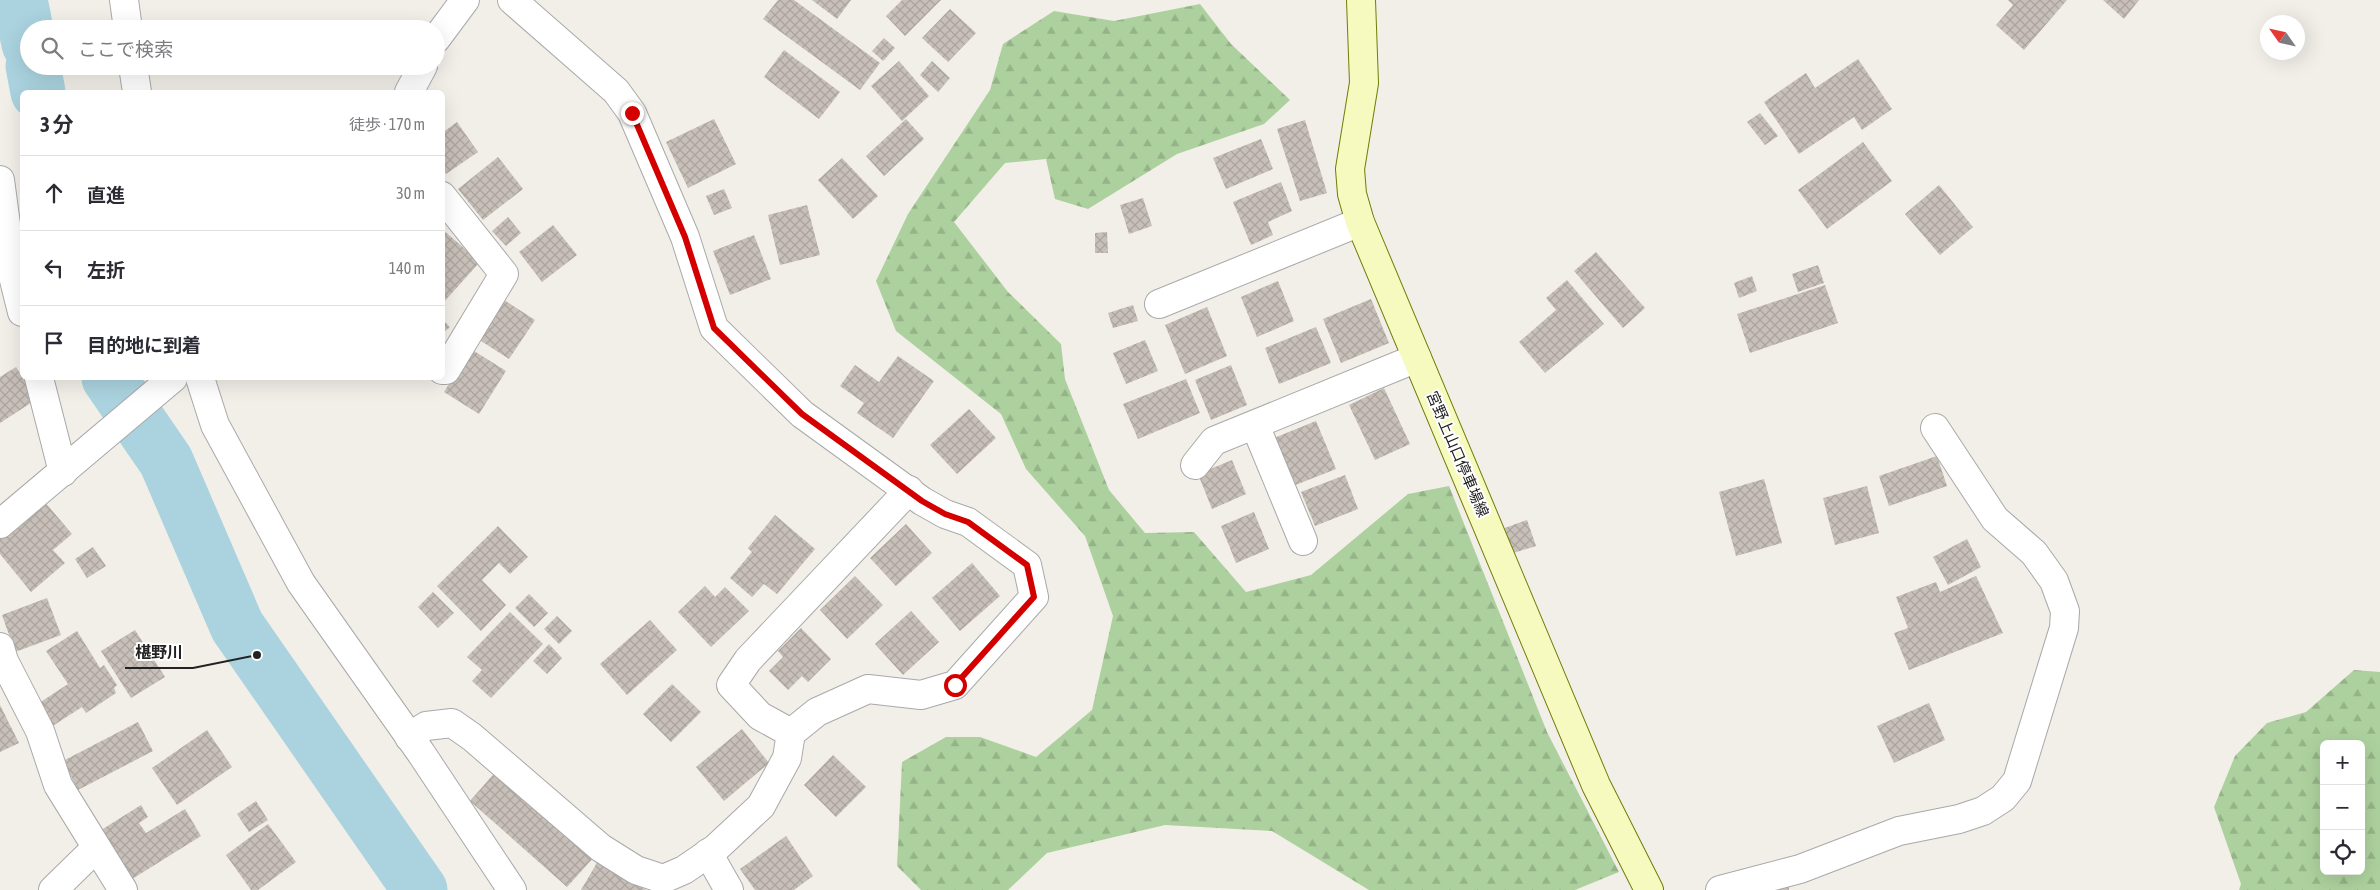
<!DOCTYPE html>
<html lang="ja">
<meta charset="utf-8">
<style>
:root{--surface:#fff;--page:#f2f2f3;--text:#2b2b33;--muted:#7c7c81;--line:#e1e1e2}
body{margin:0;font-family:"Asap Condensed","Noto Sans JP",sans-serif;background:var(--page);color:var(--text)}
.controls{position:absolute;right:15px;bottom:15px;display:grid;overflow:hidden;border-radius:8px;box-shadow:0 5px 20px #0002}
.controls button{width:45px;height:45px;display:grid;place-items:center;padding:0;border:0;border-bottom:1px solid var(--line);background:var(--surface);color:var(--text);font:25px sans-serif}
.compass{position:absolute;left:2260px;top:15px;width:45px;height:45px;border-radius:50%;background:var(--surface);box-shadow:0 5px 20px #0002;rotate:304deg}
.stop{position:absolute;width:15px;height:15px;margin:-11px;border:4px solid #d40000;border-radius:50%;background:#fff}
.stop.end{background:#d40000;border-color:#fff;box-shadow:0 1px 5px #0008}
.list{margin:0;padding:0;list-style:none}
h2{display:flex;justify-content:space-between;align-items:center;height:65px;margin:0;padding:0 20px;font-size:21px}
h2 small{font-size:16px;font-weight:400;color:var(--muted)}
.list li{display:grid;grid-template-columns:32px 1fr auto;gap:15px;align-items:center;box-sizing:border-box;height:75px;padding:0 20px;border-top:1px solid var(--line)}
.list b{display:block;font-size:19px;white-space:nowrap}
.list em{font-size:16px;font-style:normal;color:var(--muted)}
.icon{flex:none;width:28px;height:28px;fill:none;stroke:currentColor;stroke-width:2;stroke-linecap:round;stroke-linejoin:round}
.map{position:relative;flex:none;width:2380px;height:890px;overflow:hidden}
.search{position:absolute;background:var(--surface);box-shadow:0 5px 20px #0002;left:20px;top:20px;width:425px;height:55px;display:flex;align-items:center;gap:12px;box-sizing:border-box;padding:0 18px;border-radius:28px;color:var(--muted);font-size:19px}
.panel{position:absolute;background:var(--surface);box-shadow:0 5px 20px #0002;left:20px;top:90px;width:425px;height:290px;border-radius:8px}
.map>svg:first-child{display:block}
</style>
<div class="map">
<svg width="2380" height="890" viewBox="0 0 2380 890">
<defs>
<pattern id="forest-firs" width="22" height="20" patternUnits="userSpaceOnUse" patternTransform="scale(1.25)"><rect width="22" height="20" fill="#add19e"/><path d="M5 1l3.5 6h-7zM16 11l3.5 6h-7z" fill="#95b388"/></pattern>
<pattern id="building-cross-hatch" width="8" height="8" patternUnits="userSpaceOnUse" patternTransform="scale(1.25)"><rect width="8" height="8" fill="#c7bfb8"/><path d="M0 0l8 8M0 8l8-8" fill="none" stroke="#aba49e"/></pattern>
</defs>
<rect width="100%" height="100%" fill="#f2efe9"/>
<g fill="url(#forest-firs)" fill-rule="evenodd">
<path d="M 1200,4 L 1231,44 L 1290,100 L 1264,124 L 1177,154 L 1088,209 L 1055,199 L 1046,159 L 1005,163 L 954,222 L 1008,292 L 1061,344 L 1065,379 L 1109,490 L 1145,533 L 1194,532 L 1246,592 L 1311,575 L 1408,494 L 1449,486 L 1547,732 L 1619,872 L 1575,890 L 1369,890 L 1272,831 L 1165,825 L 1047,853 L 1008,890 L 921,890 L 897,866 L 902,762 L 946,737 L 980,737 L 1036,757 L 1092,710 L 1113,616 L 1085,536 L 1026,469 L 1001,414 L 896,331 L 876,281 L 908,214 L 990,90 L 1003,44 L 1054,11 L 1114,21 Z"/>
<path d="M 2354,670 L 2380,672 L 2380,890 L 2239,890 L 2241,884 L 2214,807 L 2235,756 L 2267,723 L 2306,712 ZM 2324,744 L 2361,744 L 2361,871 L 2324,871 Z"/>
</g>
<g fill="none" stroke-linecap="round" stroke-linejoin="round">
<g stroke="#aad3df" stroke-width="55">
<path d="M 20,0 L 29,44"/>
<path d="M 33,66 L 38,92"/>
<path d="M 109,378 L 166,461 L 237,626 L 420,890"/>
</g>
</g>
<g fill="url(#building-cross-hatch)">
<path d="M 778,0 L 794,0 L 880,63 L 860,90 L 763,19 Z"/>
<path d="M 812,0 L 851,0 L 837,19 Z"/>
<path d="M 902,0 L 941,0 L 905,36 L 886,16 Z"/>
<path d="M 2008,0 L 2067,0 L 2024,50 L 1996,25 L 2013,5 Z"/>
<path d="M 2103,0 L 2139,0 L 2124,19 Z"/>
<path d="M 950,9 L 976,33 L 948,62 L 922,38 Z"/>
<path d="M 884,38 L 895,48 L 883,61 L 872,51 Z"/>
<path d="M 784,50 L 840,92 L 819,119 L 764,77 Z"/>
<path d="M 1858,59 L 1892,109 L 1862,130 L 1854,117 L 1799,154 L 1764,102 L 1806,73 L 1815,88 Z"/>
<path d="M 899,61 L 929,96 L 902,121 L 871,86 Z"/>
<path d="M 932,61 L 950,78 L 938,92 L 920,75 Z"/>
<path d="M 1760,113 L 1778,136 L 1765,145 L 1747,122 Z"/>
<path d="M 714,119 L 736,164 L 688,188 L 666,142 Z"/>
<path d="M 906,119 L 924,139 L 884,176 L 866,156 Z"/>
<path d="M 1305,120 L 1327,193 L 1300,201 L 1277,129 Z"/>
<path d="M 457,122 L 478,152 L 446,174 L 442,169 L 442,133 Z"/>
<path d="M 1261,139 L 1273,169 L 1226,189 L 1213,158 Z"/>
<path d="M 1863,142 L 1892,181 L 1827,229 L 1798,190 Z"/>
<path d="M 498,157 L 523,189 L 483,220 L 458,189 Z"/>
<path d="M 842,158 L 878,196 L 853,219 L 818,180 Z"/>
<path d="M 1281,182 L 1292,211 L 1268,222 L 1273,235 L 1251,245 L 1233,202 Z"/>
<path d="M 1939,185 L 1973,227 L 1940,255 L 1905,214 Z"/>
<path d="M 724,189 L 732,208 L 714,215 L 706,196 Z"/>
<path d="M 1143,198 L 1152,226 L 1129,234 L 1120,205 Z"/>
<path d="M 807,205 L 820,255 L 780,265 L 768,215 Z"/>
<path d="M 508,217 L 521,233 L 506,246 L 492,231 Z"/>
<path d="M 553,225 L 577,255 L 542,282 L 519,252 Z"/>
<path d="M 442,229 L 480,262 L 442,304 Z"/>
<path d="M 1107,232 L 1108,253 L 1095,253 L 1095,233 Z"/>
<path d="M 754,235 L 771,279 L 730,295 L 713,251 Z"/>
<path d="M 1596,252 L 1645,308 L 1623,328 L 1574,271 Z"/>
<path d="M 1818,265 L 1824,283 L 1798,292 L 1792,274 Z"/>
<path d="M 1752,276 L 1757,291 L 1739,298 L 1734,283 Z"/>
<path d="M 1567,280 L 1604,324 L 1545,373 L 1519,342 L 1556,310 L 1546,298 Z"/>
<path d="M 1278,281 L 1294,321 L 1257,337 L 1241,297 Z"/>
<path d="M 1825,285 L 1838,323 L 1750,353 L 1737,314 Z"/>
<path d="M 1371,299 L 1389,343 L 1341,363 L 1323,319 Z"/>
<path d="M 504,300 L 535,320 L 509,359 L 478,339 Z"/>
<path d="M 1133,305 L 1138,321 L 1113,328 L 1108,313 Z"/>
<path d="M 1207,307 L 1227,356 L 1185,374 L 1165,325 Z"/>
<path d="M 442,319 L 450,327 L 442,334 Z"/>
<path d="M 1316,327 L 1331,363 L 1279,384 L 1265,348 Z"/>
<path d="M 1145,340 L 1158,371 L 1126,384 L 1113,353 Z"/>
<path d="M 471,349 L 506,371 L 479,414 L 444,392 Z"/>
<path d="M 898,356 L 934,381 L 893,438 L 857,413 L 864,403 L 840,386 L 855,365 L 879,382 Z"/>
<path d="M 1231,365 L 1247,405 L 1211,420 L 1195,380 Z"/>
<path d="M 16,367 L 37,399 L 0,423 L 0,377 Z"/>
<path d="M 1186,379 L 1200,413 L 1138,439 L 1123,404 Z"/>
<path d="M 1384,388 L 1410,444 L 1375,460 L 1349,405 Z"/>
<path d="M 969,409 L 996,438 L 957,474 L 930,445 Z"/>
<path d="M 1316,421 L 1336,469 L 1293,486 L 1274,438 Z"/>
<path d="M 1937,456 L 1947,486 L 1889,506 L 1879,476 Z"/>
<path d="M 1232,460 L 1246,494 L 1212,509 L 1198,474 Z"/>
<path d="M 1345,475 L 1358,509 L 1315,526 L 1301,492 Z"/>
<path d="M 1764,479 L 1782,543 L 1736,556 L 1719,492 Z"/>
<path d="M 1867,486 L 1879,533 L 1835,545 L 1823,498 Z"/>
<path d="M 44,501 L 72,534 L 53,550 L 65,563 L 31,592 L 0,554 L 0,538 Z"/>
<path d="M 1254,512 L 1269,549 L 1236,563 L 1221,526 Z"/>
<path d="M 775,515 L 815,549 L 777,594 L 764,584 L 752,597 L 730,578 L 752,552 L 748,548 Z"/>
<path d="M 1527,520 L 1536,546 L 1510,554 L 1502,529 Z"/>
<path d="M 906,524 L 932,553 L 896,586 L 870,558 Z"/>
<path d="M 498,526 L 528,557 L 510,574 L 499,563 L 482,580 L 506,605 L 481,631 L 437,586 Z"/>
<path d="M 1967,539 L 1981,567 L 1948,585 L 1933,557 Z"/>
<path d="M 93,547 L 106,566 L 87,578 L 75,559 Z"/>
<path d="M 972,563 L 1000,596 L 960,631 L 932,598 Z"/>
<path d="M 855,576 L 883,605 L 847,639 L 820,610 Z"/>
<path d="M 1976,576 L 2003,633 L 1909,670 L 1894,633 L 1908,628 L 1896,597 L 1936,582 L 1940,592 Z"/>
<path d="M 705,586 L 715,597 L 725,587 L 749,611 L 711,647 L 678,612 Z"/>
<path d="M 433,592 L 454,613 L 438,628 L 418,607 Z"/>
<path d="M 529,594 L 548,613 L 534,627 L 515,608 Z"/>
<path d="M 47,598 L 61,635 L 15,652 L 2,615 Z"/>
<path d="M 911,611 L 939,642 L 903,675 L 875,644 Z"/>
<path d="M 510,612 L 543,644 L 491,698 L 472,681 L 482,670 L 467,657 Z"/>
<path d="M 557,616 L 572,631 L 559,644 L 544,629 Z"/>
<path d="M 650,620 L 677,650 L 627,695 L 600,664 Z"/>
<path d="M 801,628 L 831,659 L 808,682 L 802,676 L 788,690 L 769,671 L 783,657 L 778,651 Z"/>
<path d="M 135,630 L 165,677 L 131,698 L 101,651 Z"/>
<path d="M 77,631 L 100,668 L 104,665 L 117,685 L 114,688 L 116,693 L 86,713 L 82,707 L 48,729 L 33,707 L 68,684 L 46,651 Z"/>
<path d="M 549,644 L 562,658 L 547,674 L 533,661 Z"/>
<path d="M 672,684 L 701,712 L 671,742 L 643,714 Z"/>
<path d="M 1929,703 L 1945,740 L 1894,763 L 1877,726 Z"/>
<path d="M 0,705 L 19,743 L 0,752 Z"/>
<path d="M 138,722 L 153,751 L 78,790 L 63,761 Z"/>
<path d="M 742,729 L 769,763 L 724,801 L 696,767 Z"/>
<path d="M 207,730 L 232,767 L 177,805 L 152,768 Z"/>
<path d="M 833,755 L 866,787 L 836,817 L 804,785 Z"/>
<path d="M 498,769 L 596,855 L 567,887 L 470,801 Z"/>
<path d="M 256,801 L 268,820 L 249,832 L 237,814 Z"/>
<path d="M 141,805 L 148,817 L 139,823 L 146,833 L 185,809 L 201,836 L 129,881 L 98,832 Z"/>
<path d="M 268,824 L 296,862 L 258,890 L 251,890 L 226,855 Z"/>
<path d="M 786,836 L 813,876 L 794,890 L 755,890 L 740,869 Z"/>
<path d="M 598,861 L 646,890 L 581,890 Z"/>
<path d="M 1789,885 L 1789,890 L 1754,890 Z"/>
</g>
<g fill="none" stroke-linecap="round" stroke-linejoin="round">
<g stroke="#a9a9a9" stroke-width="30">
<g id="street">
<path d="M 124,0 L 128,29"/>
<path d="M 436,39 L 465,0"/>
<path d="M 133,66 L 137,92"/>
<path d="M 409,92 L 423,66"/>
<path d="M 0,180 L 13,276 L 22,312"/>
<path d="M 442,196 L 504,274 L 446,370 L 442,370"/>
<path d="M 1159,304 L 1360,222"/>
<path d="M 39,378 L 63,472"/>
<path d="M 200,378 L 215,425 L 301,583 L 421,753 L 512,890"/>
<path d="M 1255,425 L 1303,541"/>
<path d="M 1195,465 L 1214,441 L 1417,358"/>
<path d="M 0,524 L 173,378"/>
<path d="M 0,647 L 4,661 L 40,731 L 58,785 L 123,890"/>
<path d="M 791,733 L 760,716 L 731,685 L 748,660 L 909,490"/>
<path d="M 409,737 L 426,726 L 452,723 L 472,737 L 601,848 L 636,870 L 663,879 L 684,870 L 716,848 L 761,806 L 787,758 L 791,733 L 817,712 L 868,689 L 921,695 L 955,685 L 1034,597 L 1027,565 L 968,522 L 945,514 L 922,501 L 802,414 L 714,328 L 685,237 L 632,113 L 616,91 L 512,0"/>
<path d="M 708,853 L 729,890"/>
<path d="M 53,890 L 96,848"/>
<path d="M 1720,890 L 1800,869 L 1899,831 L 1959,819 L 1983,811 L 2003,798 L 2017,781 L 2064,628 L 2065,611 L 2054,581 L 2034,553 L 1995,519 L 1935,428"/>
</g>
</g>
<g stroke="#707d05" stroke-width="30">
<path id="secondary" d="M 1361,0 L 1364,83 L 1350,169 L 1352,194 L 1360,222 L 1596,785 L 1649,890"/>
</g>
<use href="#street" stroke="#fff" stroke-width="28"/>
<use href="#secondary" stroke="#f7fabf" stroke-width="28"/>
</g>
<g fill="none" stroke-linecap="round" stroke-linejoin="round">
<path stroke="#d40000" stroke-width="6" d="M 632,113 L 685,237 L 714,328 L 802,414 L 922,501 L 945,514 L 968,522 L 1027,565 L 1034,597 L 955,685"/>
</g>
<g text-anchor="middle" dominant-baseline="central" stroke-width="4" stroke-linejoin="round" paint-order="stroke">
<g font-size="15" fill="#222" stroke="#fff">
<text transform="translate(1458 454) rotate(67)">宮野上山口停車場線</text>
</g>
</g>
<path fill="none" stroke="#222" stroke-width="2" d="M257 655L193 668H125"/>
<circle fill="#222" stroke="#fff" stroke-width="2" cx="257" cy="655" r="5"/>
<g font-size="16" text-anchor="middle" font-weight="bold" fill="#222" stroke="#fff" stroke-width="4" stroke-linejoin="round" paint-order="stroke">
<text x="159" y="658">椹野川</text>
</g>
</svg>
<div class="controls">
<button>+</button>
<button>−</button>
<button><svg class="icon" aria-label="locate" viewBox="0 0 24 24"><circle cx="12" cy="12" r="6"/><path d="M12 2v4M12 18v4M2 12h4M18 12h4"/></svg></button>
</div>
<svg class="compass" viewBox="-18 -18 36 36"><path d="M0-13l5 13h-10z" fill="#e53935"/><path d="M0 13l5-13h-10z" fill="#7c7c81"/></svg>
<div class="stop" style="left:955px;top:685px"></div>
<div class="stop end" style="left:632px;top:113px"></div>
<div class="search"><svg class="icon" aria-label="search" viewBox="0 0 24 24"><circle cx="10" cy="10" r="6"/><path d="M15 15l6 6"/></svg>ここで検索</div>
<section class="panel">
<h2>3 分<small>徒歩 · 170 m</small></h2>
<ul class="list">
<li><svg class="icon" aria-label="ahead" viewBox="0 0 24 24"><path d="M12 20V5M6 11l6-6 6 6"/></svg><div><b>直進</b></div><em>30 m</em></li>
<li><svg class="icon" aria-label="left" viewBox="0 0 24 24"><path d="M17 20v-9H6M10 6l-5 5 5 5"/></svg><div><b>左折</b></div><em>140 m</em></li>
<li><svg class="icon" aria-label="arrive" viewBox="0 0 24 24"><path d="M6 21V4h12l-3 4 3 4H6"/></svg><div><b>目的地に到着</b></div></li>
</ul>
</section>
</div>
